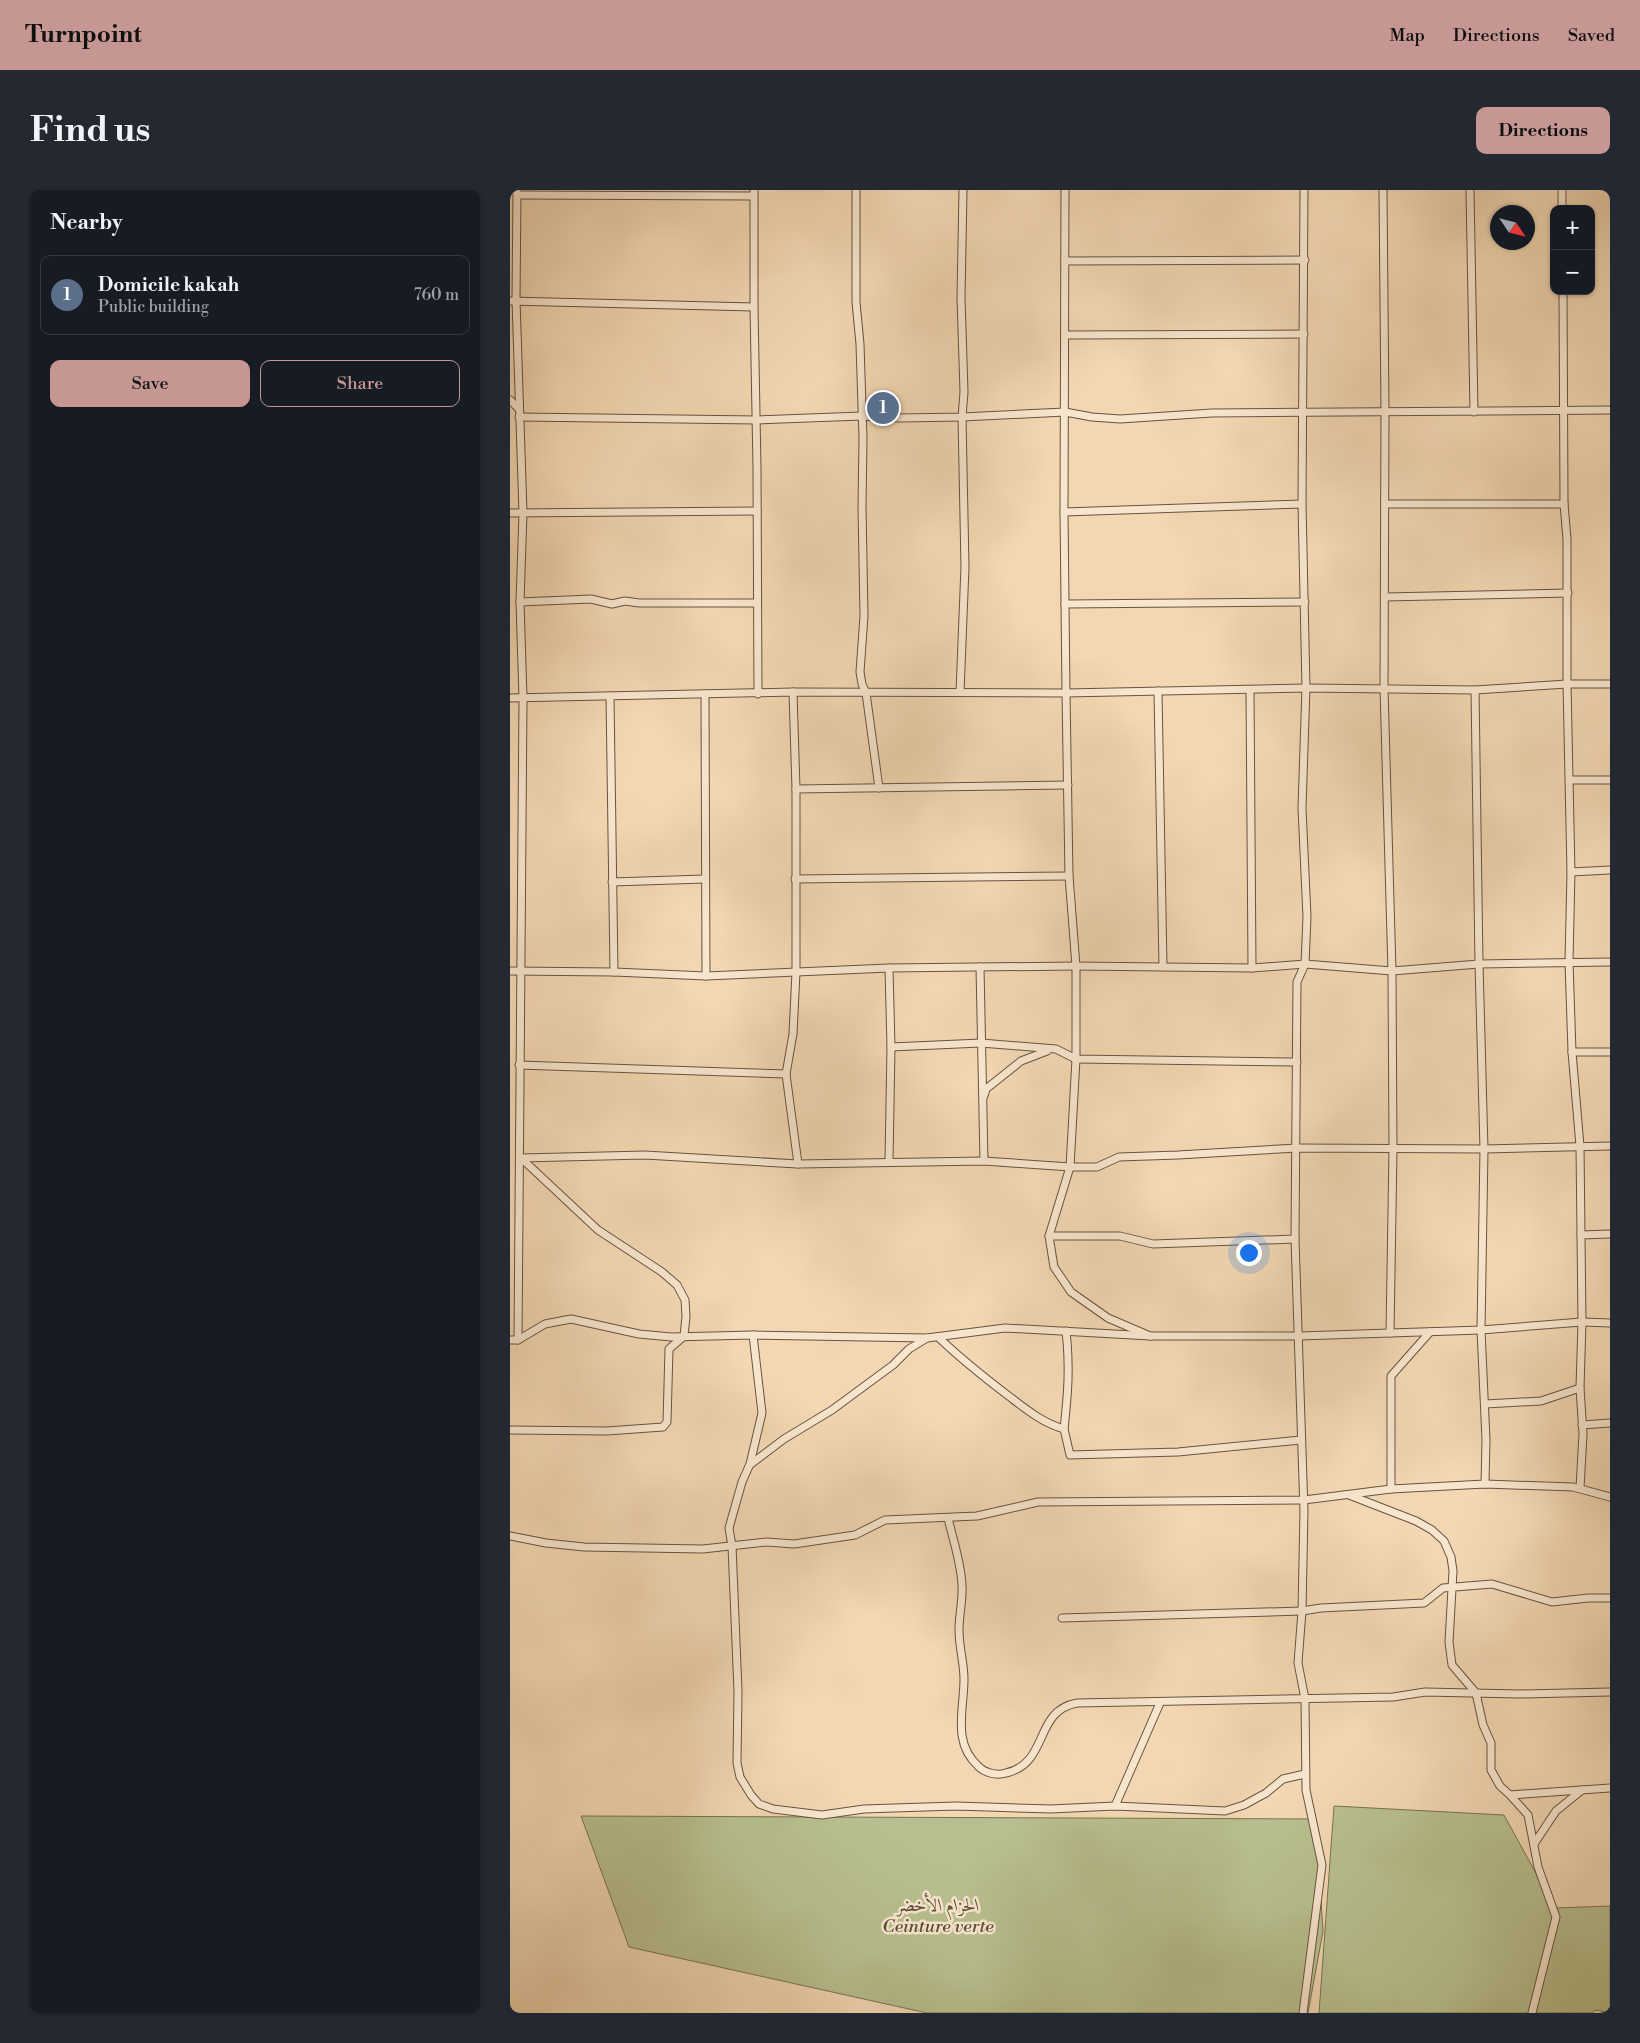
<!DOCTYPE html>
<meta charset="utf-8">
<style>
:root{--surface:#171b24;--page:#242831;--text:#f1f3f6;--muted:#9ea1a6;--line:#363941;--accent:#c59692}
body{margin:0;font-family:"Libre Bodoni",Amiri,serif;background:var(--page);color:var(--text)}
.controls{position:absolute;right:15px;top:15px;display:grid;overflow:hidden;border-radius:10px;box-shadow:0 1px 4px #0004}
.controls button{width:45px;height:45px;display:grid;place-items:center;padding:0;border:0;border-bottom:1px solid var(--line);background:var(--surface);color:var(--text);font:25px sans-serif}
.compass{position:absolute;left:980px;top:15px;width:45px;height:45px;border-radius:50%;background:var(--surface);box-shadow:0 1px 4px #0004;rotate:125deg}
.you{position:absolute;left:738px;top:1062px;width:18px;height:18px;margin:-12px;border:4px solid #fff;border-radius:50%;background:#1a73e8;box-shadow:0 0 0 8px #1a73e833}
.badge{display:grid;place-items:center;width:32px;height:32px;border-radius:50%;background:var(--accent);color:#fff;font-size:16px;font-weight:700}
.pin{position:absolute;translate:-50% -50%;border:2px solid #fff;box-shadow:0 1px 5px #0006}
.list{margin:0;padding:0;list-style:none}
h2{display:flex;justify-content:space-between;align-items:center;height:65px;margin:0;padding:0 20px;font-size:21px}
h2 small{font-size:16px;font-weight:400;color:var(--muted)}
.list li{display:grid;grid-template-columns:32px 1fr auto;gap:15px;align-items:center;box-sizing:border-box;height:80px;margin:0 10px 10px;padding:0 10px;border:1px solid var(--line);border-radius:10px}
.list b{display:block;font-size:19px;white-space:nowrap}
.list p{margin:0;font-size:16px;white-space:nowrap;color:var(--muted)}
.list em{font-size:16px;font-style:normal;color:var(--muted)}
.actions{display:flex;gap:10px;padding:15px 20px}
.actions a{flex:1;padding:11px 0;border:1px solid var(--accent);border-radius:10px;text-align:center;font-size:18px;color:var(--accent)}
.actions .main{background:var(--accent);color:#111}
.map{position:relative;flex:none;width:1100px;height:1823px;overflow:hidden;border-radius:10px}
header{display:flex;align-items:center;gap:30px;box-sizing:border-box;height:70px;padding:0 25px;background:var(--accent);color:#111}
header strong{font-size:24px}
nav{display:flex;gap:28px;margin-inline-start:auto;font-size:18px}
.intro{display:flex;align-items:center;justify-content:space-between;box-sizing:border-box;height:120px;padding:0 30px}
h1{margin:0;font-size:35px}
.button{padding:12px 22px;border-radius:10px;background:var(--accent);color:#111;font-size:18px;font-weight:700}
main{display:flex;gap:30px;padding:0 30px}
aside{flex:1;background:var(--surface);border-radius:10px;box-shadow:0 1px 4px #0004}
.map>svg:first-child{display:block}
</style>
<header>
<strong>Turnpoint</strong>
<nav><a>Map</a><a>Directions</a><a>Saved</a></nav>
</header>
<div class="intro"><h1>Find us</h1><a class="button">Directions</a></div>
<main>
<aside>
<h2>Nearby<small></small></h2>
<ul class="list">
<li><span class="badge" style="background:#5c6f8a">1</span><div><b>Domicile kakah</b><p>Public building</p></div><em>760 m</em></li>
</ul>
<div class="actions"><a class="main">Save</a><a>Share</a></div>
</aside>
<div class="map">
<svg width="1100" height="1823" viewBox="0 0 1100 1823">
<rect width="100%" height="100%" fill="#f2d7b2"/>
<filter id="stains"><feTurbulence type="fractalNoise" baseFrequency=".004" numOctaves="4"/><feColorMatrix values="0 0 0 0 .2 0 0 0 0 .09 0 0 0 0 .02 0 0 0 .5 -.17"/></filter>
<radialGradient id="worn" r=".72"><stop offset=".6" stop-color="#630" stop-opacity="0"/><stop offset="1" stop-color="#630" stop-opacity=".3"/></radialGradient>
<g fill="#b8bf8e" stroke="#797354">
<path d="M 824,1616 L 994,1625 L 1045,1718 L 1100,1716 L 1100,1823 L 1086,1820 L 1083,1823 L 809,1823 Z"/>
<path d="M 71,1626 L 806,1629 L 813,1741 L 798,1823 L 417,1823 L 119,1757 Z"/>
</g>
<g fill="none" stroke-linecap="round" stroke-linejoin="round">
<g stroke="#685340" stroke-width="9">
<g id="minor">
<path d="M 7,0 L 6,110 L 13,323 L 10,412 L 13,508 L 8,1150"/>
<path d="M 244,0 L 244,117 L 247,278 L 248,504"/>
<path d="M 346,0 L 346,112 L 350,154 L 353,248 L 352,317 L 354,426 L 350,482 L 352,494 L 356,503 L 369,598"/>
<path d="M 555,0 L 554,322 L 556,503 L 559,686 L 566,776 L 566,869 L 560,977 L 539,1046 L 544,1077 L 561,1102 L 598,1128 L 640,1146"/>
<path d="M 873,0 L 875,223 L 874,499 L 882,781 L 883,959 L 880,1143"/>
<path d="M 960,0 L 964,222"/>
<path d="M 1052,0 L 1052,19"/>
<path d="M 8,5 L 243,6"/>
<path d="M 555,71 L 795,70"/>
<path d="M 1053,101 L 1054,314 L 1057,349 L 1057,494 L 1061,682 L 1059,772 L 1062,862 L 1070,956 L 1072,1132 L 1070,1198 L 1073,1244 L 1070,1298"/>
<path d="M 0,111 L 244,117"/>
<path d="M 555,145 L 794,144"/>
<path d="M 0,210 L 8,218"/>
<path d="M 9,227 L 247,230 L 352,226 L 390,228 L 452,227 L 555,222 L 582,227 L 610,229 L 702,223 L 1100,220"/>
<path d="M 875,314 L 1054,314"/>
<path d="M 554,322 L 792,314"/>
<path d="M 0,323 L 247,321"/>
<path d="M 875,407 L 1058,403"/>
<path d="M 10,412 L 81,409 L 102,414 L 115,411 L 129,413 L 247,413"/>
<path d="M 555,414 L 795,412"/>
<path d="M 740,500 L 742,778"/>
<path d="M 965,500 L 969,774 L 974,959 L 971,1140 L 976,1250 L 975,1294"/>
<path d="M 648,501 L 653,777"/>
<path d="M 283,502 L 286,599 L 286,782 L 283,844 L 276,884 L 288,974"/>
<path d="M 450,502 L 455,377 L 452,227 L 454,202 L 451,108 L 453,0"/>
<path d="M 195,504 L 196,786"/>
<path d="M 100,506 L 104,782"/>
<path d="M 0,508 L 283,502 L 556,503 L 796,498 L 965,500 L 1057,494 L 1100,494"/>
<path d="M 1060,590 L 1100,590"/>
<path d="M 286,599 L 558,595"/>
<path d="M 1061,682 L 1100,680"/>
<path d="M 285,689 L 559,686"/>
<path d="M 102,692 L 194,689"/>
<path d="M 470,777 L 474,971"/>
<path d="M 379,778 L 381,857 L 379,971"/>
<path d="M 0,781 L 104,782 L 196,786 L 379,778 L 566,776 L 742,778 L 795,774 L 882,781 L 969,774 L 1100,772"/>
<path d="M 381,857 L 471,853 L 546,859 L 566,869 L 787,872"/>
<path d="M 1062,862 L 1100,862"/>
<path d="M 9,875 L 276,884"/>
<path d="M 474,906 L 476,899 L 511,871 L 537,861"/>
<path d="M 11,968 L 135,965 L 288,974 L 474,971 L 560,977 L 587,977 L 609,967 L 668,965 L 787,958 L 974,959 L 1100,956"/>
<path d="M 1071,1045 L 1100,1044"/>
<path d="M 539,1046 L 610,1046 L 643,1054 L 785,1049"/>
<path d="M 243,1145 L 252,1223 L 240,1274 L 232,1292 L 219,1338 L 222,1356 L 228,1501 L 227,1573 L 230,1587 L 241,1605 L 249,1614 L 263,1619 L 312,1625 L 354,1619 L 446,1616 L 541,1619 L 605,1616 L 715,1621 L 734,1615 L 756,1603 L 773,1589 L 795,1584"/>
<path d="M 428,1147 C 451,1169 475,1188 500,1207 C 517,1220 533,1233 554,1239 L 560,1265 L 668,1262 L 791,1250"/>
<path d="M 0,1150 L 8,1150 L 35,1134 L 61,1129 L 129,1144 L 161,1147 L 243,1145 L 417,1148 L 495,1138 L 640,1146 L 789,1146 L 971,1140 L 1072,1132 L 1100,1133"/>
<path d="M 975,1214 L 1031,1211 L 1070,1198"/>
<path d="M 1072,1235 L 1100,1233"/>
<path d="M 554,1239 C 558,1203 560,1177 556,1141"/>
<path d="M 0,1240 L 97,1241 L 153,1237 L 157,1232 L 159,1159 L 174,1146 L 176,1126 L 175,1110 L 167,1095 L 152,1082 L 88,1040 L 11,968"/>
<path d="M 241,1274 L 274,1249 L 322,1220 L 383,1175 L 399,1159 L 417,1148"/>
<path d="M 881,1299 L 881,1186 L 920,1142"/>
<path d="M 839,1305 L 906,1331 L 922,1340 L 934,1351 L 941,1367 L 943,1381 L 939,1452 L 942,1475 L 966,1503 L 973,1535 L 981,1553 L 981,1580 L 990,1596 L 1000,1605"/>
<path d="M 438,1328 C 443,1350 451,1372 452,1395 C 453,1410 449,1425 449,1440 C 449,1457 454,1473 454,1489 C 454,1520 442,1552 468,1576 C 475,1583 486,1586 496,1583 C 540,1573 523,1521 567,1513 L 883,1507 L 915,1502 L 1010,1504 L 1100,1502"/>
<path d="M 0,1346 L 36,1353 L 74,1357 L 193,1359 L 257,1352 L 284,1354 L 345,1345 L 375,1330 L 467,1326 L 528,1312 L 794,1310 L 881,1299 L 975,1294 L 1063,1297 L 1100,1307"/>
<path d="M 552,1428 L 792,1421 L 811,1418 L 914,1413 L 933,1398 L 982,1394 L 1042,1412 L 1078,1408 L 1100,1408"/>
<path d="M 605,1616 L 650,1513"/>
<path d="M 1024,1654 L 1046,1621 L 1072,1600"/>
<path d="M 793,1823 L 812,1675 L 796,1600 L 795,1509 L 788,1473 L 792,1421 L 794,1321 L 785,1049 L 787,792 L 795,774 L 797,727 L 792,618 L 796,498 L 792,314 L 794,0"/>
<path d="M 1022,1823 L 1046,1727 L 1028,1677 L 1018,1625 L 1000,1605 L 1100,1598"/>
</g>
</g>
<use href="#minor" stroke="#f7e5cd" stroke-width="7"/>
</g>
<g text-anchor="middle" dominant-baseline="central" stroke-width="5" stroke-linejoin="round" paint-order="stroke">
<g font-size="18" font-style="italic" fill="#5a4d37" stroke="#f7e5cd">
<text x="428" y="1715">الحزام الأخضر<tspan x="428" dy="21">Ceinture verte</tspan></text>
</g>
</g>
<rect width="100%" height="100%" filter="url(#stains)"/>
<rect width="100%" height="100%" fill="url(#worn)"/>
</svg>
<div class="controls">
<button>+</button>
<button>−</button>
</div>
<svg class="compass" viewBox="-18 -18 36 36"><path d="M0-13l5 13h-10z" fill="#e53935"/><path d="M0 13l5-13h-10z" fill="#9ea1a6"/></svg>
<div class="you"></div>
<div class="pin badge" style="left:373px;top:218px;background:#5c6f8a">1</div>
</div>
</main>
